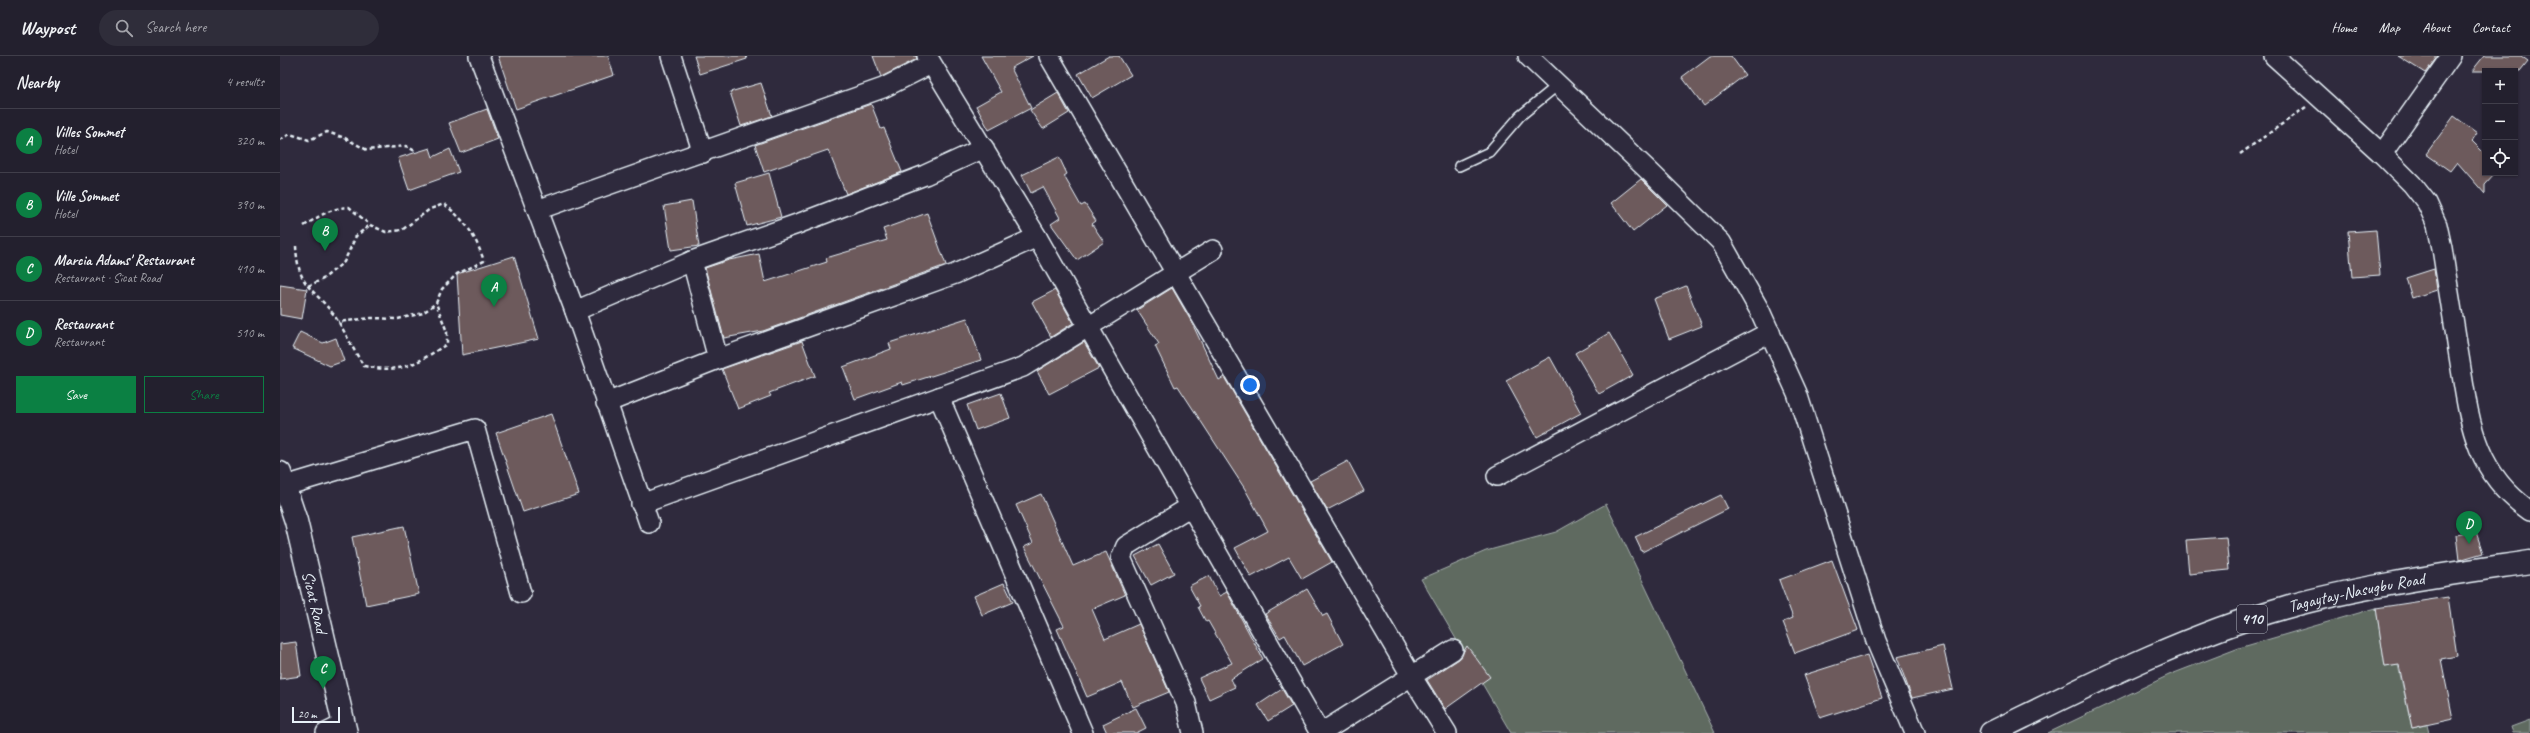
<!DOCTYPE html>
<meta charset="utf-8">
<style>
:root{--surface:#23202e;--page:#2f2d3a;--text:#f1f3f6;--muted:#a3a3aa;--line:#403e4a;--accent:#0b8043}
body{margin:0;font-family:Caveat,sans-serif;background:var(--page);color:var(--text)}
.controls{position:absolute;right:12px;top:12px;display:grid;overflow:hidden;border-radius:0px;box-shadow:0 1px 3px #0004}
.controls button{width:36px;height:36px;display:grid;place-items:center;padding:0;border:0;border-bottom:1px solid var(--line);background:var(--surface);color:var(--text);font:20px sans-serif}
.scale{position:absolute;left:12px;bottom:10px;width:48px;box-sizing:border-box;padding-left:4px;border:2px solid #e8f1f8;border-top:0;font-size:11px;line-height:14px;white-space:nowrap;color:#e8f1f8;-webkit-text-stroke:3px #2f2a3d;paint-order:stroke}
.you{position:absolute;left:970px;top:329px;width:14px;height:14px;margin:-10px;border:3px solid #fff;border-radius:50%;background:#1a73e8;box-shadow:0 0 0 6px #1a73e833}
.badge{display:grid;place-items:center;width:26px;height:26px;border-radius:50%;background:var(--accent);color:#fff;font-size:13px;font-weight:700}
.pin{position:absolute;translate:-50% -33px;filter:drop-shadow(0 1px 2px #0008)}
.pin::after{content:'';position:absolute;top:21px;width:14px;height:12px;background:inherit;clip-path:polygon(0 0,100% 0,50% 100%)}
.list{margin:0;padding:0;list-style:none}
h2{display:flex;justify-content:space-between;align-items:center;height:52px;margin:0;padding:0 16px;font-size:17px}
h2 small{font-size:13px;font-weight:400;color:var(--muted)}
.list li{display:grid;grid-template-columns:26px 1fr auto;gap:12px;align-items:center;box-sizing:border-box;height:64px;padding:0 16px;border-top:1px solid var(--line)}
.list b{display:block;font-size:15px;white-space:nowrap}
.list p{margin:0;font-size:13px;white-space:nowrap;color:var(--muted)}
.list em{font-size:13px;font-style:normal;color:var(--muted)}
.actions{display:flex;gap:8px;padding:12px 16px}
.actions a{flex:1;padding:9px 0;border:1px solid var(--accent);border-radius:0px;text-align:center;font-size:14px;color:var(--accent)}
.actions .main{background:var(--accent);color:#fff}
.icon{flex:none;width:22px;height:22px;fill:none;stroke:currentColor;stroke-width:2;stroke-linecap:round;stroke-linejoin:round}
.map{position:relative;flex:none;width:2250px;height:677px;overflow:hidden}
header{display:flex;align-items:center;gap:24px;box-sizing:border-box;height:56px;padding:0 20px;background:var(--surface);border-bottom:1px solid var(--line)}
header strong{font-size:19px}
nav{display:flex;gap:22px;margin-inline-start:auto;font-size:14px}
.search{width:280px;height:36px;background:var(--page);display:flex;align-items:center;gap:10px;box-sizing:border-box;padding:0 14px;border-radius:22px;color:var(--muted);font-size:15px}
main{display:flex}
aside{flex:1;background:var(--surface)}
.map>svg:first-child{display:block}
</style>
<header>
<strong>Waypost</strong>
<div class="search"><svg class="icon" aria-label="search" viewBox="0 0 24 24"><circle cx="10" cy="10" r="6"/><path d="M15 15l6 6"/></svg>Search here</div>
<nav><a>Home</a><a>Map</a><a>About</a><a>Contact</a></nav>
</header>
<main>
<aside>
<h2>Nearby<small>4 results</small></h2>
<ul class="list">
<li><span class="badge">A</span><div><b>Villes Sommet</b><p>Hotel</p></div><em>320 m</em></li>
<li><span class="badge">B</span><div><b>Ville Sommet</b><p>Hotel</p></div><em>390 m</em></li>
<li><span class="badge">C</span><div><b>Marcia Adams' Restaurant</b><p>Restaurant · Sicat Road</p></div><em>410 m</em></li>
<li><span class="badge">D</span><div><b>Restaurant</b><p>Restaurant</p></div><em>510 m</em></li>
</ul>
<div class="actions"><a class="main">Save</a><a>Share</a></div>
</aside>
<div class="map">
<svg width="2250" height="677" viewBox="0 0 2250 677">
<rect width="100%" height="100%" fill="#2f2a3d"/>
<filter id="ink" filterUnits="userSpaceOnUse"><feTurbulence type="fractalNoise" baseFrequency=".025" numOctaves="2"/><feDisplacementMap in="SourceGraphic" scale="8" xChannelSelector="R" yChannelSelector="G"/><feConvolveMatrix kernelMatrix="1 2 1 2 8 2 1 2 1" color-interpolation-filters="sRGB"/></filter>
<g filter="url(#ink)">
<g fill="#5f6b60" stroke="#a4aeac">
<path d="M 1326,448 L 1435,677 L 1231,677 L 1141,523 L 1206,495 L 1276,476 Z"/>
<path d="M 2096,552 L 2105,611 L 2118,609 L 2132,672 L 2147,669 L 2149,677 L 1768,677 L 1889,619 L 1959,592 Z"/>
<path d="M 2250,664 L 2250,677 L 2233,677 L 2231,671 Z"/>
</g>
<g fill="#6d5a5b" stroke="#e8f1f8">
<path d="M 218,0 L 328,0 L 334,19 L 236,53 Z"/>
<path d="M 414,0 L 466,0 L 467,3 L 420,18 Z"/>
<path d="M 593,0 L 636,0 L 637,3 L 601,21 Z"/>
<path d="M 701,0 L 753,0 L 731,12 L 751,52 L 709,74 L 696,50 L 721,36 Z"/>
<path d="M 829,0 L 839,0 L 851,19 L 812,42 L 798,18 Z"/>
<path d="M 1430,0 L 1451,0 L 1465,19 L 1424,50 L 1402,21 Z"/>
<path d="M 2118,0 L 2158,0 L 2145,17 Z"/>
<path d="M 2204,0 L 2241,0 L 2248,5 L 2240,15 L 2192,15 Z"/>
<path d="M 481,27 L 492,60 L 461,70 L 450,36 Z"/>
<path d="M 778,37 L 789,57 L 763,73 L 750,54 Z"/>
<path d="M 591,48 L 601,73 L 604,72 L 622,116 L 566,138 L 548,94 L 484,116 L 475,89 Z"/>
<path d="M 207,53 L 218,83 L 181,97 L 169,67 Z"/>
<path d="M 2174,60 L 2197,77 L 2192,85 L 2205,98 L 2205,117 L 2215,117 L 2205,128 L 2205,138 L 2177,106 L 2170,115 L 2146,98 Z"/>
<path d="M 150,92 L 153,101 L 170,93 L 179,116 L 129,134 L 118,102 Z"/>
<path d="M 779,101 L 787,118 L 784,120 L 801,150 L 805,148 L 816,165 L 812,168 L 824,186 L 797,204 L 771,168 L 780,162 L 763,131 L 751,137 L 742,119 Z"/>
<path d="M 489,117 L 501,161 L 467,170 L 455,127 Z"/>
<path d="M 1361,123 L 1387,149 L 1353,176 L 1331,147 Z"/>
<path d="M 412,145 L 419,190 L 391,194 L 384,150 Z"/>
<path d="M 647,157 L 666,209 L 483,275 L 444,282 L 425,212 L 449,204 L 479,198 L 485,226 L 547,206 L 546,202 L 607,184 L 603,173 Z"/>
<path d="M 2096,174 L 2100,219 L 2072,221 L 2068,176 Z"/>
<path d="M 234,200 L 259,283 L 182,299 L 177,218 Z"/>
<path d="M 2154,213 L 2157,234 L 2132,242 L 2126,222 Z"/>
<path d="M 0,229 L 27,233 L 22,263 L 0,259 Z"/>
<path d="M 1406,230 L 1422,270 L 1389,283 L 1374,243 Z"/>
<path d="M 892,232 L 911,265 L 939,324 L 944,321 L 1052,506 L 1022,523 L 1009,501 L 971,521 L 955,492 L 988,475 L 965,433 L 898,330 L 895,331 L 875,290 L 879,288 L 857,254 Z"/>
<path d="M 775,234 L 793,267 L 771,281 L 752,246 Z"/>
<path d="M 687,262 L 701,304 L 623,329 L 622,326 L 575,343 L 563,311 L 611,293 L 609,287 Z"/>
<path d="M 20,276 L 43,287 L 56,282 L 64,305 L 50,310 L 12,292 Z"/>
<path d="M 1329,277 L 1353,319 L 1319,338 L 1295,297 Z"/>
<path d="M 522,285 L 535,320 L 489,337 L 491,340 L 458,353 L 442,313 Z"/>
<path d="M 804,286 L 819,312 L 769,338 L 757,315 Z"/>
<path d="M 1270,301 L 1301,357 L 1257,381 L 1226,325 Z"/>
<path d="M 721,337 L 730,362 L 696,374 L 687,349 Z"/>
<path d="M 271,358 L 299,438 L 243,456 L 216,377 Z"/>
<path d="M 1068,405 L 1084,435 L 1047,454 L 1030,425 Z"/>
<path d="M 761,438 L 793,510 L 826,496 L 845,539 L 812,553 L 825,583 L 859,568 L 889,636 L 853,651 L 842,626 L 807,641 L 777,573 L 784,570 L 744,491 L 753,487 L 736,449 Z"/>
<path d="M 1441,439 L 1448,453 L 1362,496 L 1355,481 Z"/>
<path d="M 124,470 L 139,538 L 86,549 L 72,481 Z"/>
<path d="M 2196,476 L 2203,497 L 2179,504 L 2176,479 Z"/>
<path d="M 1946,481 L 1949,514 L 1909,518 L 1906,484 Z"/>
<path d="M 878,488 L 894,517 L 871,529 L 855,500 Z"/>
<path d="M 1552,504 L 1578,574 L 1515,597 L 1503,566 L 1513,562 L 1499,524 Z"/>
<path d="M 929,520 L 939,540 L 947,536 L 983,603 L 951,623 L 955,631 L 929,643 L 919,622 L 952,607 L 928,565 L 926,566 L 918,551 L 920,550 L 909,530 Z"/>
<path d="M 724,527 L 733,546 L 702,559 L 694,540 Z"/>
<path d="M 1027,533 L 1043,560 L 1047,558 L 1063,588 L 1022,610 L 1005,579 L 1000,582 L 985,558 Z"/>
<path d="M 2168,541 L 2177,600 L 2161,603 L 2173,663 L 2132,672 L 2119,609 L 2105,611 L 2096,552 Z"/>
<path d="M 16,586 L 21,620 L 0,623 L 0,588 Z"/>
<path d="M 1187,590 L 1210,621 L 1165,653 L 1147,624 L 1179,603 Z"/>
<path d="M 1663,590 L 1673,633 L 1632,642 L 1617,601 Z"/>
<path d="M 1587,599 L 1602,642 L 1540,662 L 1524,619 Z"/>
<path d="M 1002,633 L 1012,650 L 988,665 L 978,649 Z"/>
<path d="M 856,652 L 866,672 L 856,677 L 827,677 L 823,668 Z"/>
</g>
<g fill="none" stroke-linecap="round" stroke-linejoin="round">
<g stroke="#e8f1f8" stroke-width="12">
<path id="lane" d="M 1179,110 L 1209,96 L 1240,60 L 1278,29"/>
</g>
<g stroke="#e8f1f8" stroke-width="22">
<g id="street">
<path d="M 199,0 L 295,255 L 369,467"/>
<path d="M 391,0 L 423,97"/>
<path d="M 647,0 L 757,181 L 1040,677"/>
<path d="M 769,0 L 1132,621 L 1167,677"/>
<path d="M 1248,0 L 1371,117 L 1441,186 L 1480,255 L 1517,337 L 1596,585 L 1635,677"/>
<path d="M 1994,0 L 2102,98 L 2132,128 L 2147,147 L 2157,169 L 2162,192 C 2167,226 2173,260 2178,294 C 2189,359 2191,414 2250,455"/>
<path d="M 2102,98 L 2171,0"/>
<path d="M 257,154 L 603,32 L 651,8"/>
<path d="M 412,205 L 438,303"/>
<path d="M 295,255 L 412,205 L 520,167 L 645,119 L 704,92"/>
<path d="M 659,341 L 803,677"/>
<path d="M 326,347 L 438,303 L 675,218 L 757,181"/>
<path d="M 1217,420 L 1490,276"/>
<path d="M 5,430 L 195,373 L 241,537"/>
<path d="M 361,448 L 743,311 L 933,194"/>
<path d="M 911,450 L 846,490 L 841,502 L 906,647 L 913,677"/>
<path d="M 46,677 L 64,668"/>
<path d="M 1041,677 L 1173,594"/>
</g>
</g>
<g stroke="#e8f1f8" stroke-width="25">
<g id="secondary">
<path id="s1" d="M 0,417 L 16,465 L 66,677"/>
</g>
</g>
<g stroke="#e8f1f8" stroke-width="25">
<g id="primary">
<path id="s2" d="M 1711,677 C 1805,631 1901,581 2003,552 C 2080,530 2170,518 2250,506"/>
</g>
</g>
<g stroke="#e8f1f8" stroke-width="2.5" stroke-dasharray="4 3" stroke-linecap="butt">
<path d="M 0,84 L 10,78 L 29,84 L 47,76 L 65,82 L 87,94 L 126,90 L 135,95"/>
<path d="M 1960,98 L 2026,51"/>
<path d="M 24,170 C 39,160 51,152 69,151 L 90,169 L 106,176 L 122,174 L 150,153 L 164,148 C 186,165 195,179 204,205 L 177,218 L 162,233 L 156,247 L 143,257 L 118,263 L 91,262 L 58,266"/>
<path d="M 16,190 C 18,232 32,230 54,259 C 65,275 73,294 84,310 C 123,318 135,308 167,288 L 167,276 L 156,247"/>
<path d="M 28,230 L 43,223 L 64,206 L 76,180 L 90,169"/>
</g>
<use href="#lane" stroke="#2f2a3d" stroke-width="9"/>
<use href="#street" stroke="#2f2a3d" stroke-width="19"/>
<use href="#secondary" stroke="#2f2a3d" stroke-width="22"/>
<use href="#primary" stroke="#2f2a3d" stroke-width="22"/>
</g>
</g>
<g text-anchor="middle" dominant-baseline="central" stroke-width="3.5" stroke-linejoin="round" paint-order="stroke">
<rect fill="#2f2a3d" stroke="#b0b5c0" stroke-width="1" x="1957" y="549" width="30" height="28" rx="3"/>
<g font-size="16" font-weight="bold" fill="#e8f1f8">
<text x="1972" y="563">410</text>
</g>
<g font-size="17" fill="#e8f1f8" stroke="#2f2a3d">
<text stroke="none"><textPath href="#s2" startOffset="393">Tagaytay-Nasugbu Road</textPath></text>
<text stroke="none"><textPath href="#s1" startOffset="134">Sicat Road</textPath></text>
</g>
</g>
</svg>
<div class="controls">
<button>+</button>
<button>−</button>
<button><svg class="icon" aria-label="locate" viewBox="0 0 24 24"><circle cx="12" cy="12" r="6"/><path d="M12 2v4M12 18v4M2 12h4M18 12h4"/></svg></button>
</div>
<div class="scale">20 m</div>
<div class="you"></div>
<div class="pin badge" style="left:214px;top:251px">A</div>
<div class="pin badge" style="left:45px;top:195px">B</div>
<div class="pin badge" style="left:43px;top:633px">C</div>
<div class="pin badge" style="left:2189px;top:488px">D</div>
</div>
</main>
